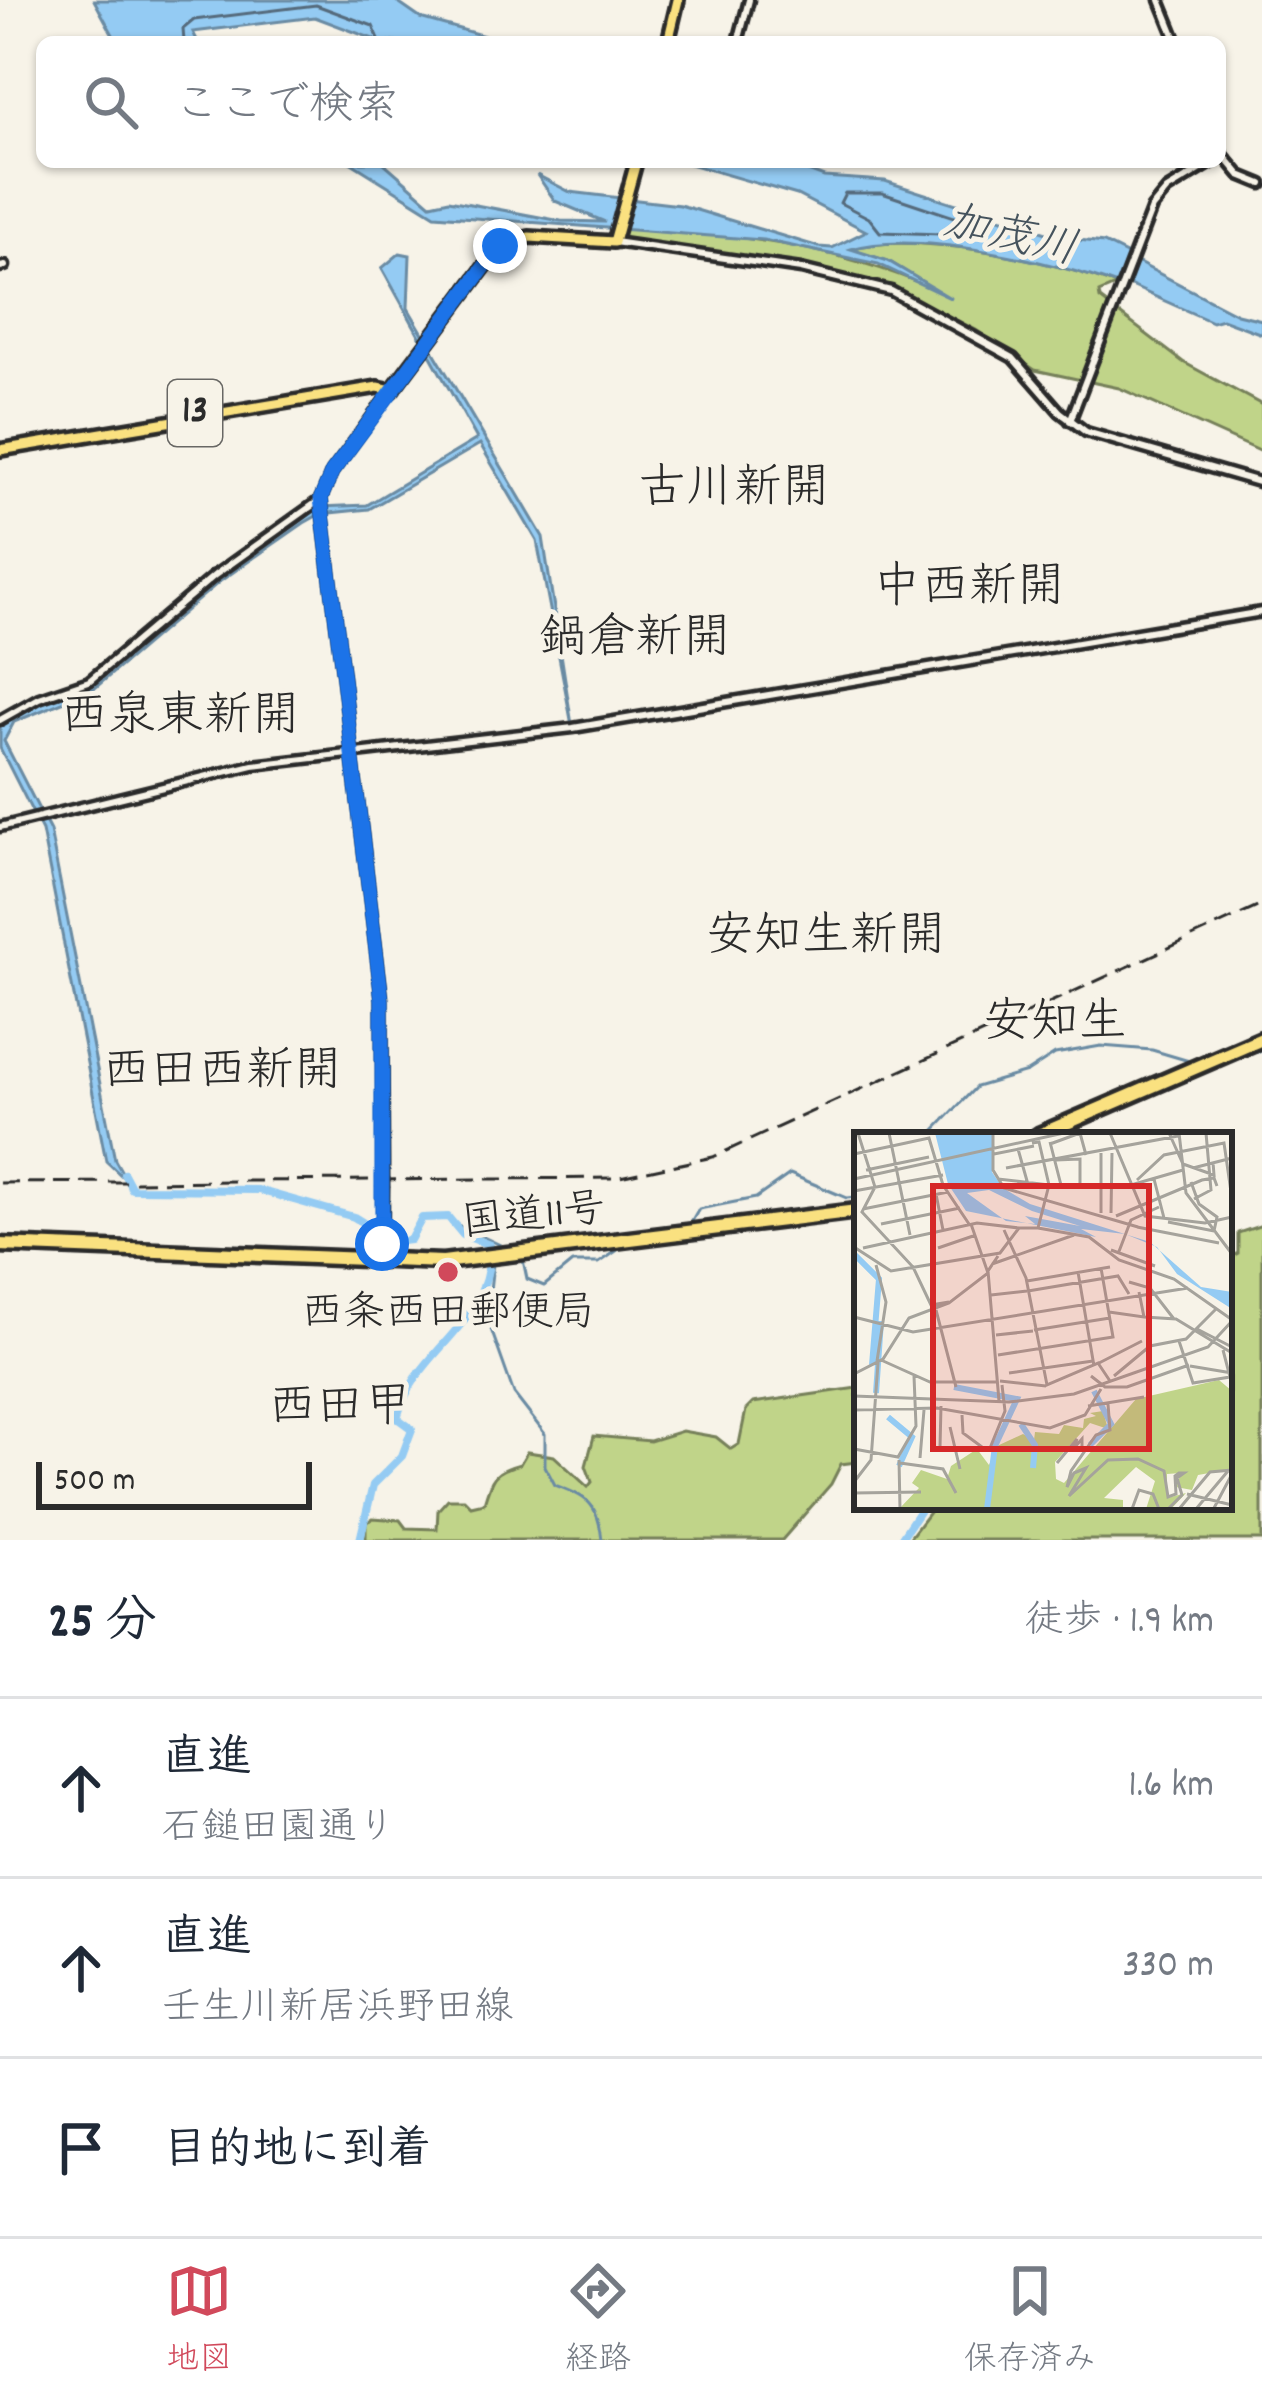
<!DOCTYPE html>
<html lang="ja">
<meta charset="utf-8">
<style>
:root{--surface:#fff;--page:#f6f6f7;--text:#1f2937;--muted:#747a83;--line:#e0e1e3;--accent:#d1495b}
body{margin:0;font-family:Dekko,"Klee One",sans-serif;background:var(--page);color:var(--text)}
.scale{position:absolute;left:36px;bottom:30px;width:276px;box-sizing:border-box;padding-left:12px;border:6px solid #2b2b2b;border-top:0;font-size:33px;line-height:42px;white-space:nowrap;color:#2b2b2b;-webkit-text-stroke:9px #f7f3e8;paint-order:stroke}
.stop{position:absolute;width:36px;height:36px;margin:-27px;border:9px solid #1a73e8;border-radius:50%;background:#fff}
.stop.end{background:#1a73e8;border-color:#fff;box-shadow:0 3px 12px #0008}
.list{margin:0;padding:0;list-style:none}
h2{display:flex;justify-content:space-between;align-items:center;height:156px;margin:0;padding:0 48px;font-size:51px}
h2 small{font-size:39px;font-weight:400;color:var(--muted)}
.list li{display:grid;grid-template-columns:78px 1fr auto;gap:36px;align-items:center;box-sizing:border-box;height:180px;padding:0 48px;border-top:3px solid var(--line)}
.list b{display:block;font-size:45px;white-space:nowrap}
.list p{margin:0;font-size:39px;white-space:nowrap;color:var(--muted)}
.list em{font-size:39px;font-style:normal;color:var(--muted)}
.icon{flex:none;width:66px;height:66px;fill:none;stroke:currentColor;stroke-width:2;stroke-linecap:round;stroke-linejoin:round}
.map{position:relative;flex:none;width:1262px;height:1540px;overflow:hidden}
.search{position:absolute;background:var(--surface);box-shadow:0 3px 9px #0004;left:36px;right:36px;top:36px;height:132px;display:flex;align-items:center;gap:30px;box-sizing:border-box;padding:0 42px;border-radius:18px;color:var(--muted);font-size:45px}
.sheet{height:696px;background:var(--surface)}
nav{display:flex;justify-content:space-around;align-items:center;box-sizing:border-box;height:168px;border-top:3px solid var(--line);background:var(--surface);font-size:33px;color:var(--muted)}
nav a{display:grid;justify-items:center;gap:6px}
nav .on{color:var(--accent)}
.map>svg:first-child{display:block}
</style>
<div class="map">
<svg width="1262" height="1540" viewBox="0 0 1262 1540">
<rect width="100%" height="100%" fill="#f7f3e8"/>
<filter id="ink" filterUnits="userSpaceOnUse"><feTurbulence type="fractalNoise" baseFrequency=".00833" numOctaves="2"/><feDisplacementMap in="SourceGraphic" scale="24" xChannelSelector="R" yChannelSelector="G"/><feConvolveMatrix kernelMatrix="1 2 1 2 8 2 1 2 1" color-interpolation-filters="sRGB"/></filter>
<g filter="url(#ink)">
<g fill="#c0d489" stroke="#76805a" stroke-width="3">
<path d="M 626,228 C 731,233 837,246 934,289 L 888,261 L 848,249 C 918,231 1050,260 1117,285 L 1099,293 L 1100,299 L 1183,362 L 1262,405 L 1262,452 L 1119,388 L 1035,370 L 976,330 L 892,287 L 824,270 L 620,238 Z"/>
<path d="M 1262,1225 L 1262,1540 L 908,1540 L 933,1507 L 1229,1507 L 1229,1258 L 1238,1253 L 1238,1233 Z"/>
<path d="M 857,1388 L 857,1462 L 841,1464 L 831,1484 L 782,1540 L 366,1540 L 366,1523 L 373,1518 L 400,1520 L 406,1528 L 437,1529 L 438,1510 L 448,1499 L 464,1499 L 471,1506 L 484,1503 C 492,1476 494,1471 520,1464 L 527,1452 L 554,1456 L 588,1487 L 592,1482 L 586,1466 L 594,1436 L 650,1441 L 682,1431 L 716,1437 L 731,1449 L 739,1444 L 746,1410 L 753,1403 Z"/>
</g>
<g fill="#94cbf3" stroke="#6a8ba3" stroke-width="3">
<path d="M 94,0 L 394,0 L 420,18 L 506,42 L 381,42 L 315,17 L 193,32 L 198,42 L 117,42 Z"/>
<path d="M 350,162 L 383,162 L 431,204 L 449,200 L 561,221 L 605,222 L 555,201 L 537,175 L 570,192 L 680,205 L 819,247 L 832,248 L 866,231 L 797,195 L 683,162 L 784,162 L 824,177 L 885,181 L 1062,238 L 1104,243 L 1128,255 L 1117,285 C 1054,261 916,230 851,249 L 888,261 L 952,299 L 878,264 L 763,240 L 435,215 Z"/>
<path d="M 400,253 L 410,255 L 408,308 L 543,537 L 572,725 L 537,541 L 480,444 L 369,509 L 320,514 L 304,523 L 219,582 L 94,689 L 14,722 L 4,741 L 50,831 L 115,1160 L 127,1181 L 106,1161 L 42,831 L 0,748 L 0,725 L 53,696 L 91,685 L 212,581 L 320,507 L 367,505 L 477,439 L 382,268 Z"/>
<path d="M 1135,261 L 1237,314 L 1262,320 L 1262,334 L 1222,319 L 1212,322 L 1127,284 Z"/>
</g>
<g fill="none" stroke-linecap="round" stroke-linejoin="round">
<g stroke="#556b7b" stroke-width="3">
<path d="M 184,42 L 183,29 L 194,20 L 316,5 L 373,26 L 380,42"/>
<path d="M 845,193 L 882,193 L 975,224 L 978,231 L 972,235 L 880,232 L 869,218 L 840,203 Z"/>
</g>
<g stroke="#6a8ba3" stroke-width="3">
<path d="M 1246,1052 L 1262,1051"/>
<path d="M 930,1135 L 976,1087 L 1027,1072 L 1055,1054 L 1101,1046 L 1152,1050 L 1196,1063"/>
<path d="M 458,1225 L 511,1250"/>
<path d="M 688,1228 L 699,1209 L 756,1198 L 790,1174 L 847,1198 L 857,1197"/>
<path d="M 523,1260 L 527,1279 L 544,1286 L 572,1263 L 599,1263 L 622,1247 L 678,1241 L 682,1235"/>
<path d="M 493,1263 L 487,1318 L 514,1394 L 545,1434 L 545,1466 L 555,1485 C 586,1497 598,1501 602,1540"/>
</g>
<g stroke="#94cbf3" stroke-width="8">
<path d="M 124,1174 L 132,1189 L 258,1190 L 354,1217 L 394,1242 L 410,1240 L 422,1218 L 448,1217 L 463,1235 L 490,1245 C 492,1327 416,1347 397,1418 L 412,1429 L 402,1456 L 373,1485 L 360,1540"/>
<path d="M 900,1540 L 922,1507"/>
</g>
<g stroke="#2b2b2b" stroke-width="15">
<g id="minor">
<path d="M 1160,0 L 1177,42"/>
<path d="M 738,42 L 749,0"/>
<path d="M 1220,151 L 1240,175 L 1262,184"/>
<path d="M 614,242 L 801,269 L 891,291 L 1013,358 L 1060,412 L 1086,432 L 1262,483"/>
<path d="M 0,267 L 5,266"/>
<path d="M 1070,421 L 1152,208 L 1167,190 L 1213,162"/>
<path d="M 0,720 L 39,698 L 89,681 L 215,575 L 320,500"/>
<path d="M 0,827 L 253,765 L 573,728 L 1262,612"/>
<path d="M 383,1177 L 382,999 L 321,498 L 332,472 L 392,390"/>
<path d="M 382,1259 L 383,1188"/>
</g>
</g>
<g stroke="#2b2b2b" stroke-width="18">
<g id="major">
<path d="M 668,42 L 678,0"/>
<path d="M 0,450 L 378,387 L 392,390 L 500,246 L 529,237 L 614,242 L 636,162"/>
</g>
</g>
<g stroke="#2b2b2b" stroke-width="21">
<g id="highway">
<path d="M 1039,1135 L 1262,1039"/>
<path d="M 0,1245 L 443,1262 L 857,1211"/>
</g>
</g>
<use href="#minor" stroke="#f7f3e8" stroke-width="6"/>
<use href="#major" stroke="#fae180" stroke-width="9"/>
<use href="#highway" stroke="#fae180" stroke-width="12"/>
<path stroke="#2b2b2b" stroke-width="3" stroke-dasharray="18 9" stroke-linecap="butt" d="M 0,1183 L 615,1178 L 713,1157 L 1262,905"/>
<g stroke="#2b2b2b" stroke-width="15" stroke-linecap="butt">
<path id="minor-bridge" d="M 383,1177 L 383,1188"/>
</g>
<use href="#minor-bridge" stroke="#f7f3e8" stroke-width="6"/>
</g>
</g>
<g fill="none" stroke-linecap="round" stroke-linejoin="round" filter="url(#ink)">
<path stroke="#1a73e8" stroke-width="15" d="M 382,1244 L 382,1000 L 321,498 L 332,472 L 500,246"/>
</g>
<circle fill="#d1495b" stroke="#f7f3e8" stroke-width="4.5" cx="448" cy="1272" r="12"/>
<g text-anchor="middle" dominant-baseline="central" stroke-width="10" stroke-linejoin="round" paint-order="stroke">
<rect fill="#f7f3e8" stroke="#686764" stroke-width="3" x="168" y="380" width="54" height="66" rx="9"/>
<g font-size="39" font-weight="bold" fill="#2b2b2b">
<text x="195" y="413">13</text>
</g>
<g font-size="42" fill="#2b2b2b" stroke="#f7f3e8">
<text transform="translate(534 1219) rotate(-6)">国道11号</text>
</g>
<g font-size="42" fill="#2b2b2b" stroke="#f7f3e8">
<text x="448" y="1316">西条西田郵便局</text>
</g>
<g font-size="45" font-style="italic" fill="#45535d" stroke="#f7f3e8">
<text transform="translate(1010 239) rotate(13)">加茂川</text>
</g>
<g font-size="48" fill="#2b2b2b" stroke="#f7f3e8">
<text x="734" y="491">古川新開</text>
<text x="969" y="590">中西新開</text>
<text x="635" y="641">鍋倉新開</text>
<text x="180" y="719">西泉東新開</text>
<text x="826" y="939">安知生新開</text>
<text x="1055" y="1025">安知生</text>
<text x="222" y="1074">西田西新開</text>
<text x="340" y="1410">西田甲</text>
</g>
</g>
<g transform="translate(854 1132)">
<rect width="378" height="378" fill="#f7f3e8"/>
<path d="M 365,248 L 378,259 L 378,337 L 344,343 L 338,358 L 322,355 L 327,341 L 313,342 L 313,366 L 332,361 L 317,377 L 292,377 L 301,349 L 282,335 L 250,366 L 269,368 L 269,377 L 45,377 L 65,356 L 58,351 L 67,338 L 93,347 L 97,334 L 123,317 L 135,333 L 143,314 L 169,302 L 180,308 L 181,300 L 205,302 L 210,293 L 229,296 L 230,287 L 242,284 L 236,281 L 249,279 L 254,297 L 236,291 L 201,330 L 202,347 L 210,351 L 282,267 Z" fill="#c0d489"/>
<path d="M 81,1 L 138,1 L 138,40 L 149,56 L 176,72 L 296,110 L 347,155 L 378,160 L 378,177 L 323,142 L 303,115 L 271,102 L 227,97 L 242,105 L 112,79 L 94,52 ZM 135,58 L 178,79 L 226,94 L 171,84 L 181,92 L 152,89 L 113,61 Z" fill="#94cbf3" fill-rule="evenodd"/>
<path fill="none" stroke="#94cbf3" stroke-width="6" d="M 0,122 L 25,147 L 18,233M 100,255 L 163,267 L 141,314 L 133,377M 22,261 L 27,189M 34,285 L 58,305 L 45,334M 167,292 L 181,313 L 179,336M 236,313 L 257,292 L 240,259"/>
<path fill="none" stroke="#a5a39c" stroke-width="3" d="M 4,1 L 21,55 L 8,80 L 59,135 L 77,173 L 95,170M 35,1 L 56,103M 139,1 L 139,38 L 150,56 L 284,95M 256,1 L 291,84 L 351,91 L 378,85M 315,1 L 329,32 L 360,43 L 359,30M 325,1 L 332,61 L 378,122M 196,10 L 207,53M 196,12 L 226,1 L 232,23M 38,14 L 75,6 L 89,53 L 115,92M 164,17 L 175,56M 0,22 L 38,14M 140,22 L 180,14M 202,28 L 226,27 L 226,53M 152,36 L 324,4M 339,36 L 378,26M 12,38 L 75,25M 0,47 L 210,1M 144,47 L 195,53 L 185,10 L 178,11M 300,47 L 310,86M 283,48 L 310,23 L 370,11 L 378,67M 0,59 L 89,43M 82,62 L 89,98M 340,67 L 357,58 L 352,1M 9,77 L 94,60M 247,81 L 247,21M 257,81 L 258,21M 262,84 L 348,48 L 360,46 L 363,54M 314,90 L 360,99 L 363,85 L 345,72 L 337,50M 27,92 L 106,76M 283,95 L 365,111M 184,96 L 235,105 L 265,128 L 320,147 L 377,187M 150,98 L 172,146 L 193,253 L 244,231 L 256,249M 0,115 L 37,139 L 146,121 L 165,96 L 184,96 L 195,53 L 277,53 L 329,38M 9,116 L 123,91 L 165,96M 84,116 L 122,103M 257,118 L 301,134M 264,122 L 277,88 L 305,75M 144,124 L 134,139 L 145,269M 138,132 L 220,103M 22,133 L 32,170 L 23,229M 224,140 L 240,234M 173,149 L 256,135M 275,150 L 296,156 L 320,187M 174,159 L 264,144 L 275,162M 137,163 L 173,159M 82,178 L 102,255M 255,180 L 290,185 L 285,160M 0,185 L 59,200 L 334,156M 290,185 L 322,187 L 378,221M 343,197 L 378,215M 180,198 L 256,186M 142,203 L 179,199M 325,209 L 339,251 L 376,245 L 369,218M 144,223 L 259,205 L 247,136M 27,228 L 76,250 L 144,250M 245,231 L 288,209M 336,234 L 378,241M 155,241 L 239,229M 0,242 L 29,227 L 55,186 L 95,171 L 134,141 L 117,92M 237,244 L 251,255 L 273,255 L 335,233M 260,244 L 296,214 L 332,207 L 362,177M 146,249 L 192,254M 0,264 L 155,270 L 220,262 L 354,215 L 378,189M 254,272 L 256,298 L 242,303 L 217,339 L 213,355 L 220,341 L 232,336 L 215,364 L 254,328 L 284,327 L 310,339 L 314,365 L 322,362 L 321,344 L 325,341 L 330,341 L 323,346 L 328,363 L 314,377M 234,274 L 290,265M 0,278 L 83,276 L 196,296 L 231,283 L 247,257M 108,283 L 109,301 L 128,315M 96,295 L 106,337M 86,315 L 87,274M 136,316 L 151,279 L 148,253M 0,317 L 44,325 L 62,294 L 60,244M 66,326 L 70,278M 45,328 L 46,377M 46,331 L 89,337 L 102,361M 203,331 L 223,307 L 219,317 L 228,307 L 228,318M 0,350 L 17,328 L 24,231M 0,361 L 67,360M 333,362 L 378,373M 360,376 L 378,342M 278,377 L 285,358 L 299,362 L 305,377M 325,377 L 356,340 L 378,338M 342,377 L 374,339"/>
<path fill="#d62828" fill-opacity="0.15" stroke="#d62828" stroke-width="6" d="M 79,54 L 295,54 L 295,317 L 79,317 Z"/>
<rect width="378" height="378" fill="none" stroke="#2b2b2b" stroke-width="6"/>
</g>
</svg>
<div class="scale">500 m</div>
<div class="stop" style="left:382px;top:1244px"></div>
<div class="stop end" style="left:500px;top:246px"></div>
<div class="search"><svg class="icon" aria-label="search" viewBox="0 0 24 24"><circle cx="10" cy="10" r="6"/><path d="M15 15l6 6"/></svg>ここで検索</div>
</div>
<section class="sheet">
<h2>25 分<small>徒歩 · 1.9 km</small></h2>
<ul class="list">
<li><svg class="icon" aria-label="ahead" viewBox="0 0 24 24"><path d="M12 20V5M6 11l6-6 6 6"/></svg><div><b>直進</b><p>石鎚田園通り</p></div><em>1.6 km</em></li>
<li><svg class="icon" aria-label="ahead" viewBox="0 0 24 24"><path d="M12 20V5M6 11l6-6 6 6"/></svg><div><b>直進</b><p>壬生川新居浜野田線</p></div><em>330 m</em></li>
<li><svg class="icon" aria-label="arrive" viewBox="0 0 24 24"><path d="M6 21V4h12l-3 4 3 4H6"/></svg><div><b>目的地に到着</b></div></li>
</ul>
</section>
<nav>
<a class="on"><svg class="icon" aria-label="map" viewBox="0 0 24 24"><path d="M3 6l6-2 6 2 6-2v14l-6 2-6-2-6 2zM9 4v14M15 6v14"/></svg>地図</a>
<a><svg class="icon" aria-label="directions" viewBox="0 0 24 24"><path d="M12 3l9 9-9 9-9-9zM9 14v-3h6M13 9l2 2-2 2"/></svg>経路</a>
<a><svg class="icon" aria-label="saved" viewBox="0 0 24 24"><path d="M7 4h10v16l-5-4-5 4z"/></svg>保存済み</a>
</nav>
